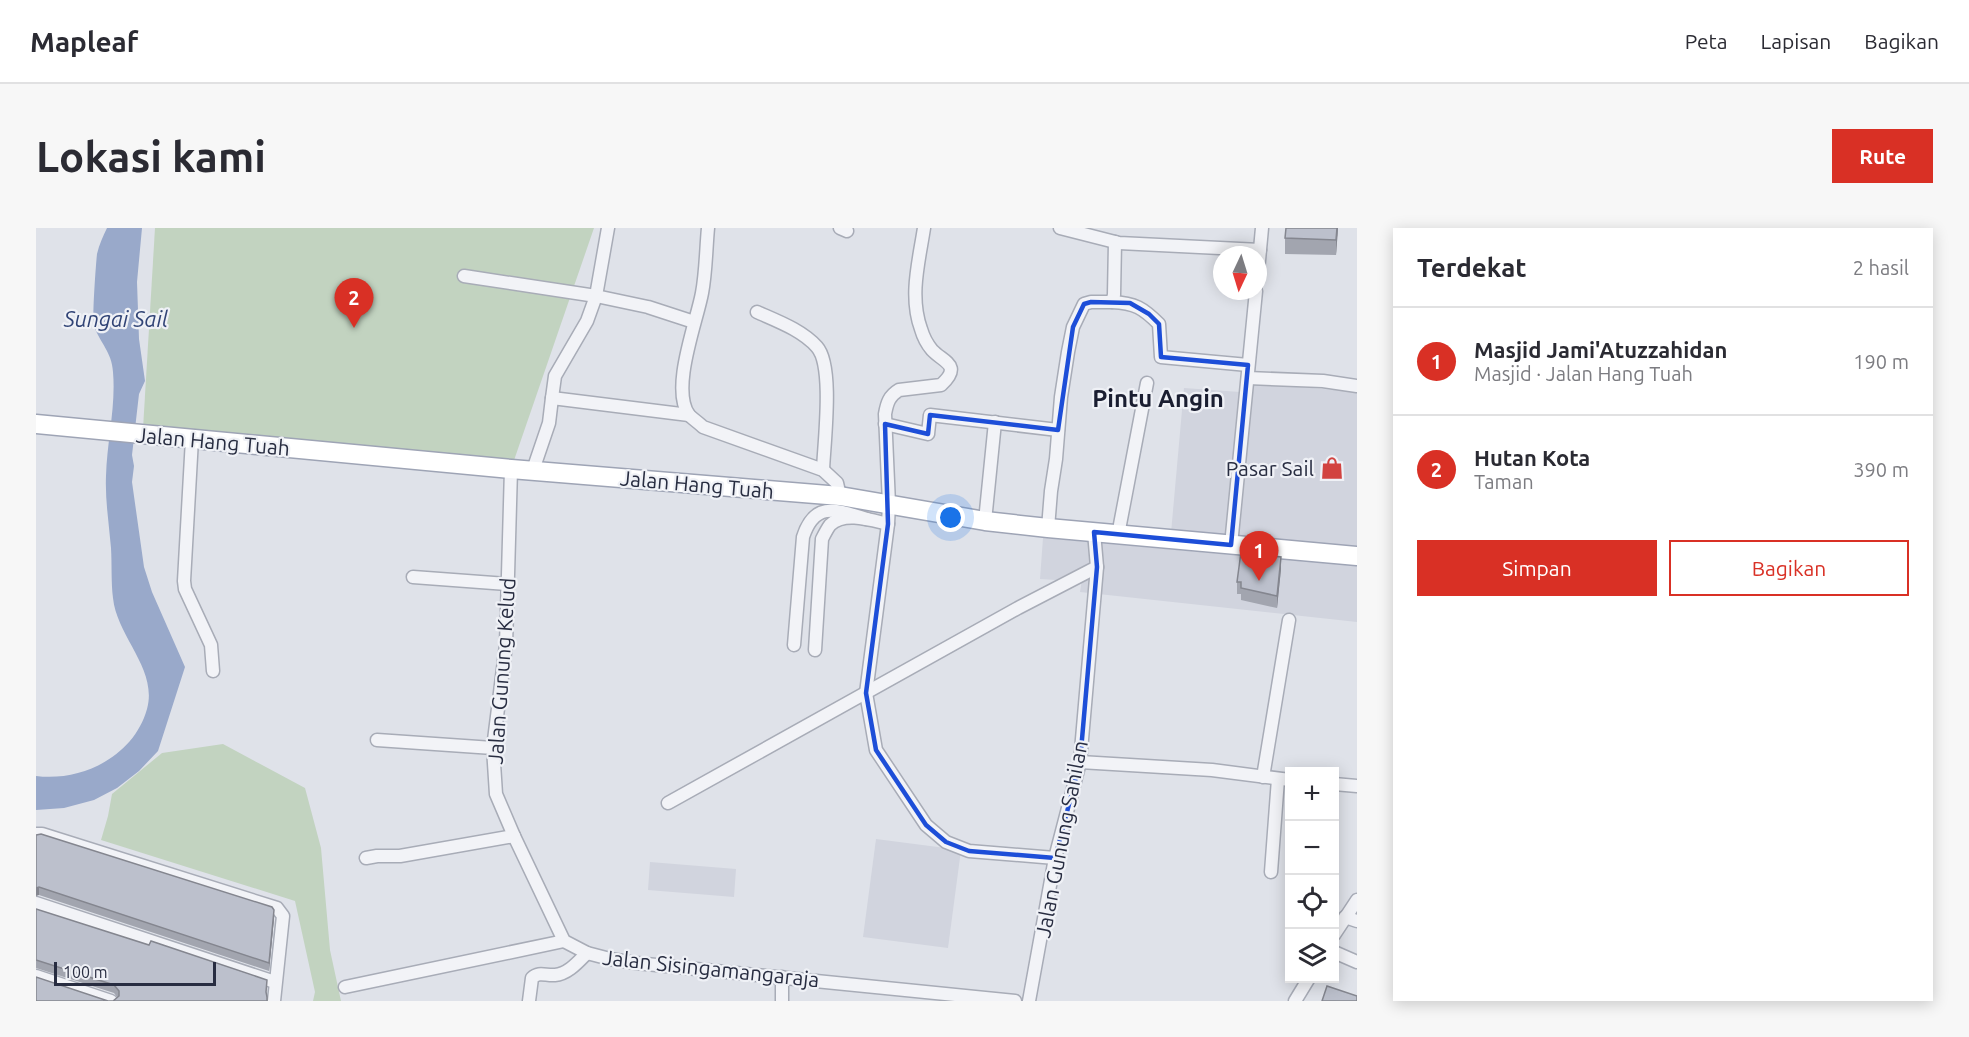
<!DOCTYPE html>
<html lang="id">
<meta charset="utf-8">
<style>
:root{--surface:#fff;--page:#f7f7f7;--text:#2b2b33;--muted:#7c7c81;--line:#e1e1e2;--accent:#d93025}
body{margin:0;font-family:Ubuntu,sans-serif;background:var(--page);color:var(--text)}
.controls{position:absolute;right:18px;bottom:18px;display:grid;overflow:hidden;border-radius:0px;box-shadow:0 3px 15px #0003}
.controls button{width:54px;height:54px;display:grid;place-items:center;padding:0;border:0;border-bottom:2px solid var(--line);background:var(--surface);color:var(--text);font:30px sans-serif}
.compass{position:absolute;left:1177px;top:18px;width:54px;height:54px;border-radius:50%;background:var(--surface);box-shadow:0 3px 15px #0003;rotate:184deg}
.scale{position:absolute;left:18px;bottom:15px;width:162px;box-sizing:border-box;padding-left:6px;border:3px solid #282d41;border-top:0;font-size:16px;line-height:21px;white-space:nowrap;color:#282d41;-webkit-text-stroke:4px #eff1f6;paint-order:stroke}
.you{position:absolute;left:915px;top:290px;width:21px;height:21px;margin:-15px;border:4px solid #fff;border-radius:50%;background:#1a73e8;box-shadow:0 0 0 9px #1a73e833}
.badge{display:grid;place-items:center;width:39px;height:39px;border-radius:50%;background:var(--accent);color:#fff;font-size:20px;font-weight:700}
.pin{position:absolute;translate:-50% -50px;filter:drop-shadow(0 2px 3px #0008)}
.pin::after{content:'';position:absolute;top:32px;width:21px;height:18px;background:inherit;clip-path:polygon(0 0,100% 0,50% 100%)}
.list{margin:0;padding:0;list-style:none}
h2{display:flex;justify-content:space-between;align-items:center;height:78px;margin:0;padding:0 24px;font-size:26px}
h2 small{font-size:20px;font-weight:400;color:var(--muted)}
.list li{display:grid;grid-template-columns:39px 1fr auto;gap:18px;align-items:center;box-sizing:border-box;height:108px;padding:0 24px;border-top:2px solid var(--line)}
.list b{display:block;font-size:22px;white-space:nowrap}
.list p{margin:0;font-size:20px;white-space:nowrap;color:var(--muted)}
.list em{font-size:20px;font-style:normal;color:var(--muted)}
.actions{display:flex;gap:12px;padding:18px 24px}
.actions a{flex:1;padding:14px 0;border:2px solid var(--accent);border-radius:0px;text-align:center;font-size:21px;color:var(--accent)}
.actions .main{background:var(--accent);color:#fff}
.icon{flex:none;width:33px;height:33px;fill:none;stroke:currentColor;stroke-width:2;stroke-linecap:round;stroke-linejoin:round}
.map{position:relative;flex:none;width:1321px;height:773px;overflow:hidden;border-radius:0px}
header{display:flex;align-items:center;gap:36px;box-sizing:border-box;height:84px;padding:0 30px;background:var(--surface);border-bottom:2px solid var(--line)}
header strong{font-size:28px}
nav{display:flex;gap:33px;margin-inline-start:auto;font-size:21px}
.intro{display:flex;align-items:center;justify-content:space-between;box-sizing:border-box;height:144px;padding:0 36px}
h1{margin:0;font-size:42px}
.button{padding:15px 27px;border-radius:0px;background:var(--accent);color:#fff;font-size:21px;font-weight:700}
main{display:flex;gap:36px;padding:0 36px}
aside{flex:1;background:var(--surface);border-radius:0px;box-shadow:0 3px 15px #0003}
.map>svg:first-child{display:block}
</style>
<header>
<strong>Mapleaf</strong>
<nav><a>Peta</a><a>Lapisan</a><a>Bagikan</a></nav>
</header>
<div class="intro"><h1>Lokasi kami</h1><a class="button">Rute</a></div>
<main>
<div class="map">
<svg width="1321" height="773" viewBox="0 0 1321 773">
<rect width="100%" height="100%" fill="#dfe2e9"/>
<g fill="#d1d4de">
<path d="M 1219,155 L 1321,164 L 1321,322 L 1135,305 L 1148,160 L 1204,164 Z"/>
<path d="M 1007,310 L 1321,338 L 1321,394 L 1044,364 L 1048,338 L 1020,352 L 1004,351 Z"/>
<path d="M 840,611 L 925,622 L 912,720 L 827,709 Z"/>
<path d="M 614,634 L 700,641 L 698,669 L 612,662 Z"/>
</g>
<g fill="#c2d3c0">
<path d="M 119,0 L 558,0 L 475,241 L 107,201 Z"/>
<path d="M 187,516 L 269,560 L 285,620 L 294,722 L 305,773 L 277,773 L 279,764 L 259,673 L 65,612 L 72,588 L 76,566 L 126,525 Z"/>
</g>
<path fill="#99a9ca" d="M 71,0 L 106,0 L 101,54 L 103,111 L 109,153 L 103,166 L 96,227 L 98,238 L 96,254 L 108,339 L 116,364 L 149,439 L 122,523 L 103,543 L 81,560 L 58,572 L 28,580 L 0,582 L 0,548 C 46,554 98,528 111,481 C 122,441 81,409 77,370 C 75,354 76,337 75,320 C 73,296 69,272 70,248 C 71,213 80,178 77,144 C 76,124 64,115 58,98 C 56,91 60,35 61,26 C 63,17 67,8 71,0 Z"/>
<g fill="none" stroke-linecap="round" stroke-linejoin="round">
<g stroke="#a8acb7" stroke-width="15">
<g id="street">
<path d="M 672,0 C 670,21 670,44 666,65 C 661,93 634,161 653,187 C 657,191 663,195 667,199 L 787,242 L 801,255 L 804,268"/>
<path d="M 804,0 L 811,3"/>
<path d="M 888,0 C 883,33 873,68 885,101 C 887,108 891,116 896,122 C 907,134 927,137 905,157 L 863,162 C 853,168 851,175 849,186 L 853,276 L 852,296 L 830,465 L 840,522 L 890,597 L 910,614 L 933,623 L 1019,630"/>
<path d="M 1024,0 L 1083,15 L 1224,22"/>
<path d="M 1222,43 L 1226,0"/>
<path d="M 428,48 L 560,68 L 612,79 L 658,94"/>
<path d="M 1076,74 C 1099,75 1107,80 1123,96 L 1125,129 L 1212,137"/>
<path d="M 721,84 C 741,93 766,102 781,119 C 798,138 788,215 787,242"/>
<path d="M 1212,150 L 1287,153 L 1321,158"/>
<path d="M 516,170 L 519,148 L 551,93 L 560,68 L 572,0"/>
<path d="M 849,196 L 892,206 L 894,187 L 1022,202"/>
<path d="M 156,211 L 148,353 L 149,361 L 175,417 L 177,443"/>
<path d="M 475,241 L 470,417 L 457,520 L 460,566 L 478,608 L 528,713 L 551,725 L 574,731 L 600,735 L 979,773"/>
<path d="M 497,242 L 513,195 L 516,170 L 653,187"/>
<path d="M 949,293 L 959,194"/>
<path d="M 1012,300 L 1015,263 L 1020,231 L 1025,169 L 1032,124 L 1037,99 L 1048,76 L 1055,74 L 1076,74 L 1078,67 L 1079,14"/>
<path d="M 1082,307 L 1111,155"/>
<path d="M 1195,317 L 1220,63"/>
<path d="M 377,349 L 471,356"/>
<path d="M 758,417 L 767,309 C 779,272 801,282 831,291"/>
<path d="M 779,422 L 786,311 C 788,307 791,301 794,297 C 808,283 835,292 852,296"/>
<path d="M 341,512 L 457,520"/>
<path d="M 1044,534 L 1176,542 L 1254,552"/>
<path d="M 1227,549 L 1253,392"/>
<path d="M 1298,556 L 1321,558"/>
<path d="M 632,575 L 982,380 L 1061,339"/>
<path d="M 0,606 L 6,606 L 241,680 L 247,688 L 238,773"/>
<path d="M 330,630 L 341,628 L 364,628 L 478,608"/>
<path d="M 1235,644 L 1242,551"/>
<path d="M 0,675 L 239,754"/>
<path d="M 1309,689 L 1321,693"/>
<path d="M 1298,707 L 1321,672"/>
<path d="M 1298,724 L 1321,734"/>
<path d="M 0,748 L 75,773"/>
<path d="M 309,759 L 528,713"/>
<path d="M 493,773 L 496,750 C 503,743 510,748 519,747 C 532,746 542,734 551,725"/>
<path d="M 746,773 L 746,749"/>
<path d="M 993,773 L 1019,630 L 1044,534 L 1061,339 L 1058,304"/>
<path d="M 1259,773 L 1273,750"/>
</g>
</g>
<g stroke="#9ea4b5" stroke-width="21">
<path id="primary" d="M 0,196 L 475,241 L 804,268 L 949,293 L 1012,300 L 1321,328"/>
</g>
<use href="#street" stroke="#f2f3f7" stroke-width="12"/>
<use href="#primary" stroke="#fff" stroke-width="18"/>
</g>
<g fill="#a2a5af">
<path d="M 1302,0 L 1300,27 L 1249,26 L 1249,10 Z"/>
<path d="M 1245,341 L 1241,380 L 1205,372 L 1205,366 L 1201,366 L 1201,354 Z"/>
<path d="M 0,607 L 238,690 L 233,743 L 3,667 Z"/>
<path d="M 0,681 L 113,717 L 115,713 L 231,752 L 230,766 L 231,773 L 0,773 L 0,749 L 72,773 L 77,773 L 81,769 L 78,765 L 0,740 Z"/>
</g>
<g fill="#84868f">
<path d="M 1301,0 L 1302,0 L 1300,27 L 1300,12 Z"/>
<path d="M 1245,329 L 1245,341 L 1241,380 L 1241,368 Z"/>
<path d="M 3,659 L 3,667 L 0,668 L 0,660 Z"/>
<path d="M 238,682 L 238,690 L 233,743 L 233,735 Z"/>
</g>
<g fill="#bcc0cc" stroke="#84868f" stroke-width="1.5">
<path d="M 1250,0 L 1301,0 L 1300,12 L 1249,10 Z"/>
<path d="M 1205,324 L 1245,329 L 1241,368 L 1205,360 L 1205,354 L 1201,354 Z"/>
<path d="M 5,606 L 236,679 L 238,682 L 233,735 L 3,659 L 0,660 L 0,607 Z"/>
<path d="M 0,681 L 113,717 L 115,713 L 231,752 L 230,764 L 231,769 L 231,773 L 0,773 L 0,749 L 72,773 L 77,773 L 83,768 L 83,763 L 78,757 L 0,732 Z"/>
<path d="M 1291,758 L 1321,768 L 1321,773 L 1286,773 Z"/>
</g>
<path fill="none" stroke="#1d4ed8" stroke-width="4.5" stroke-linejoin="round" d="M 1055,74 L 1094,75 L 1113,86 L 1123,96 L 1125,129 L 1212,137 L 1195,317 L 1058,304 L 1061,339 L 1044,534 L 1019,630 L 933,623 L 910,614 L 890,597 L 840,522 L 830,465 L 852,296 L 849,196 L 892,206 L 894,187 L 1022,202 L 1037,99 L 1048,76 Z"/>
<defs>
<g id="shop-bare" transform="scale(1.8)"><path d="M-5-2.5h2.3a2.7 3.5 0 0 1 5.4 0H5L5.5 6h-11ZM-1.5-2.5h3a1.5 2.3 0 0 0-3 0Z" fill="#d24340" stroke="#eff1f6" stroke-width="2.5" paint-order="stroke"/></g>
</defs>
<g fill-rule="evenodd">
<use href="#shop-bare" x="1296" y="240"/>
</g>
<g text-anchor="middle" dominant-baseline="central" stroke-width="4.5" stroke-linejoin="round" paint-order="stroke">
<g font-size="21" fill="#282d41" stroke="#eff1f6">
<text transform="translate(177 213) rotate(5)">Jalan Hang Tuah</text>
<text transform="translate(661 256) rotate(5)">Jalan Hang Tuah</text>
<text transform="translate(465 443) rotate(-86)">Jalan Gunung Kelud</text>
<text transform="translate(1025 611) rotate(-79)">Jalan Gunung Sahilan</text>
<text transform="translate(675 740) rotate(6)">Jalan Sisingamangaraja</text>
</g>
<g font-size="21" fill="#282d41" stroke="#eff1f6" text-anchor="end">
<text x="1278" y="240">Pasar Sail</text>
</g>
<g font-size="22" font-style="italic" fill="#314476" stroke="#eff1f6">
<text x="80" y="90">Sungai Sail</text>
</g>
<g font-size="24" font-weight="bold" fill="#1a1e31" stroke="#eff1f6">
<text x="1122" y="170">Pintu Angin</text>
</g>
</g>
</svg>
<div class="controls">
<button>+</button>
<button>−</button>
<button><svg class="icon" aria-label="locate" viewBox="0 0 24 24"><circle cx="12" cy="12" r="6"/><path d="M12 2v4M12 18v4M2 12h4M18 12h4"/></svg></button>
<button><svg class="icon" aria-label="layers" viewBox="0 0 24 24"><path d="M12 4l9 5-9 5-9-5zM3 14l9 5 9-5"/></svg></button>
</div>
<svg class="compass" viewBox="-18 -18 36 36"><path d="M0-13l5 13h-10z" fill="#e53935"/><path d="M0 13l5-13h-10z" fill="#7c7c81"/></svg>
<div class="scale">100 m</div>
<div class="you"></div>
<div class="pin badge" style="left:1223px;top:353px">1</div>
<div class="pin badge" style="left:318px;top:100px">2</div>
</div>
<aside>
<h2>Terdekat<small>2 hasil</small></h2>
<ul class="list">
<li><span class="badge">1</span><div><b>Masjid Jami'Atuzzahidan</b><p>Masjid · Jalan Hang Tuah</p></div><em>190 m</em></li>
<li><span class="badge">2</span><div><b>Hutan Kota</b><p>Taman</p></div><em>390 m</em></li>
</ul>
<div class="actions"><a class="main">Simpan</a><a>Bagikan</a></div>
</aside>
</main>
